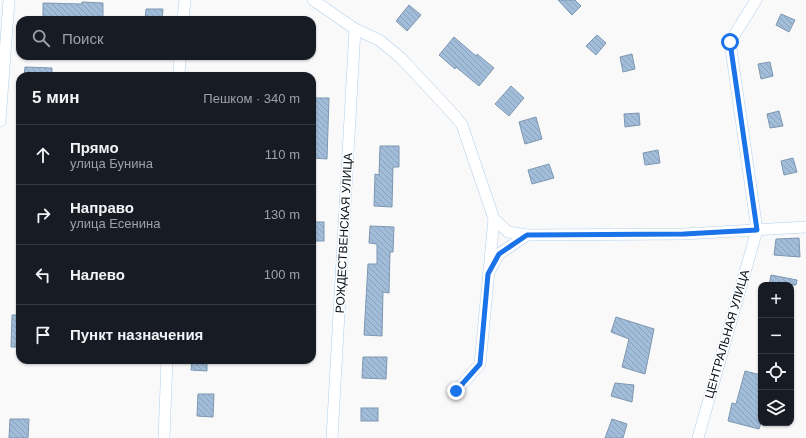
<!DOCTYPE html>
<html lang="ru">
<meta charset="utf-8">
<style>
:root{--surface:#171b24;--page:#20242c;--text:#f1f3f6;--muted:#9ea1a6;--line:#363941}
body{margin:0;font-family:Arial,sans-serif;background:var(--page);color:var(--text)}
.controls{position:absolute;right:12px;bottom:12px;display:grid;overflow:hidden;border-radius:8px;box-shadow:0 1px 3px #0004}
.controls button{width:36px;height:36px;display:grid;place-items:center;padding:0;border:0;border-bottom:1px solid var(--line);background:var(--surface);color:var(--text);font:20px sans-serif}
.stop{position:absolute;width:12px;height:12px;margin:-9px;border:3px solid #1a73e8;border-radius:50%;background:#fff}
.stop.end{background:#1a73e8;border-color:#fff;box-shadow:0 1px 4px #0008}
.list{margin:0;padding:0;list-style:none}
h2{display:flex;justify-content:space-between;align-items:center;height:52px;margin:0;padding:0 16px;font-size:17px}
h2 small{font-size:13px;font-weight:400;color:var(--muted)}
.list li{display:grid;grid-template-columns:26px 1fr auto;gap:12px;align-items:center;box-sizing:border-box;height:60px;padding:0 16px;border-top:1px solid var(--line)}
.list b{display:block;font-size:15px;white-space:nowrap}
.list p{margin:0;font-size:13px;white-space:nowrap;color:var(--muted)}
.list em{font-size:13px;font-style:normal;color:var(--muted)}
.icon{flex:none;width:22px;height:22px;fill:none;stroke:currentColor;stroke-width:2;stroke-linecap:round;stroke-linejoin:round}
.map{position:relative;flex:none;width:806px;height:438px;overflow:hidden}
.search{position:absolute;background:var(--surface);box-shadow:0 1px 3px #0004;left:16px;top:16px;width:300px;height:44px;display:flex;align-items:center;gap:10px;box-sizing:border-box;padding:0 14px;border-radius:12px;color:var(--muted);font-size:15px}
.panel{position:absolute;background:var(--surface);box-shadow:0 1px 3px #0004;left:16px;top:72px;width:300px;height:292px;border-radius:12px}
.map>svg:first-child{display:block}
</style>
<div class="map">
<svg width="806" height="438" viewBox="0 0 806 438">
<defs>
<pattern id="building-back-hatch" width="6" height="6" patternUnits="userSpaceOnUse"><rect width="6" height="6" fill="#a2bdd9"/><path d="M-1 5l2 2M0 0l6 6M5-1l2 2" fill="none" stroke="#8aa1ba"/></pattern>
</defs>
<rect width="100%" height="100%" fill="#f9f9f9"/>
<g fill="url(#building-back-hatch)" stroke="#7d97b1">
<path d="M 558,0 L 575,0 L 581,6 L 572,15 Z"/>
<path d="M 82,2 L 103,3 L 103,20 L 43,20 L 43,3 L 82,4 Z"/>
<path d="M 409,5 L 421,15 L 407,31 L 396,21 Z"/>
<path d="M 146,9 L 163,9 L 162,20 L 145,20 Z"/>
<path d="M 781,14 L 795,20 L 789,32 L 776,25 Z"/>
<path d="M 597,35 L 606,43 L 596,55 L 586,46 Z"/>
<path d="M 454,37 L 476,56 L 477,54 L 494,68 L 479,86 L 456,67 L 455,69 L 439,55 Z"/>
<path d="M 632,54 L 635,69 L 623,72 L 620,57 Z"/>
<path d="M 770,62 L 773,76 L 761,79 L 758,64 Z"/>
<path d="M 25,67 L 52,68 L 52,76 L 24,76 Z"/>
<path d="M 511,86 L 524,98 L 509,116 L 495,104 Z"/>
<path d="M 313,98 L 329,98 L 327,159 L 312,158 Z"/>
<path d="M 779,111 L 783,126 L 770,128 L 767,114 Z"/>
<path d="M 639,113 L 640,125 L 625,127 L 624,114 Z"/>
<path d="M 536,117 L 542,139 L 525,144 L 519,122 Z"/>
<path d="M 380,146 L 399,146 L 399,167 L 393,167 L 392,207 L 374,206 L 375,174 L 379,175 Z"/>
<path d="M 658,150 L 660,163 L 645,165 L 643,153 Z"/>
<path d="M 793,158 L 797,172 L 784,175 L 781,161 Z"/>
<path d="M 549,164 L 554,178 L 532,184 L 528,170 Z"/>
<rect x="312" y="222" width="12" height="19"/>
<path d="M 370,226 L 394,227 L 393,252 L 390,252 L 389,293 L 383,292 L 382,336 L 364,335 L 368,264 L 377,264 L 377,244 L 369,243 Z"/>
<path d="M 799,238 L 800,257 L 774,255 L 776,239 Z"/>
<path d="M 771,275 L 797,280 L 796,285 L 769,285 Z"/>
<path d="M 12,315 L 20,315 L 20,347 L 11,347 Z"/>
<path d="M 616,317 L 654,329 L 645,374 L 622,367 L 629,339 L 611,332 Z"/>
<path d="M 363,357 L 387,357 L 386,379 L 362,378 Z"/>
<path d="M 192,360 L 207,360 L 207,371 L 191,370 Z"/>
<path d="M 745,371 L 761,375 L 761,423 L 759,429 L 728,421 L 732,403 L 736,404 Z"/>
<path d="M 615,383 L 634,385 L 632,402 L 611,396 Z"/>
<path d="M 198,394 L 214,394 L 213,417 L 197,416 Z"/>
<rect x="361" y="408" width="17" height="13"/>
<path d="M 10,419 L 29,419 L 28,438 L 9,438 Z"/>
<path d="M 612,419 L 627,424 L 623,438 L 605,438 Z"/>
</g>
<g fill="none" stroke-linecap="round" stroke-linejoin="round">
<g stroke="#b3cfeb" stroke-width="12">
<g id="street">
<path d="M 313,0 L 355,29 L 379,40 L 401,58 L 454,115 L 462,125 L 494,219 L 508,232 L 527,235 L 684,234 L 806,227"/>
<path d="M 183,20 L 185,0"/>
<path d="M 179,76 L 180,56"/>
<path d="M 0,121 L 9,0"/>
<path d="M 490,270 L 499,254 L 527,235"/>
<path d="M 456,391 L 480,364 L 494,219"/>
<path d="M 164,438 L 167,360"/>
<path d="M 332,438 L 355,29"/>
<path d="M 698,438 L 757,230 L 730,42 L 756,0"/>
</g>
</g>
<use href="#street" stroke="#fff" stroke-width="11"/>
</g>
<g fill="none" stroke-linecap="round" stroke-linejoin="round">
<path stroke="#1a73e8" stroke-width="5" d="M 456,391 L 480,364 L 488,274 L 499,254 L 527,235 L 684,234 L 757,230 L 730,42"/>
</g>
<g text-anchor="middle" dominant-baseline="central" stroke-width="3" stroke-linejoin="round" paint-order="stroke">
<g font-size="12" fill="#040c16" stroke="#fff">
<text transform="translate(344 233) rotate(-87)">РОЖДЕСТВЕНСКАЯ УЛИЦА</text>
<text transform="translate(727 334) rotate(-74)">ЦЕНТРАЛЬНАЯ УЛИЦА</text>
</g>
</g>
</svg>
<div class="controls">
<button>+</button>
<button>−</button>
<button><svg class="icon" aria-label="locate" viewBox="0 0 24 24"><circle cx="12" cy="12" r="6"/><path d="M12 2v4M12 18v4M2 12h4M18 12h4"/></svg></button>
<button><svg class="icon" aria-label="layers" viewBox="0 0 24 24"><path d="M12 4l9 5-9 5-9-5zM3 14l9 5 9-5"/></svg></button>
</div>
<div class="stop" style="left:730px;top:42px"></div>
<div class="stop end" style="left:456px;top:391px"></div>
<div class="search"><svg class="icon" aria-label="search" viewBox="0 0 24 24"><circle cx="10" cy="10" r="6"/><path d="M15 15l6 6"/></svg>Поиск</div>
<section class="panel">
<h2>5 мин<small>Пешком · 340 m</small></h2>
<ul class="list">
<li><svg class="icon" aria-label="ahead" viewBox="0 0 24 24"><path d="M12 20V5M6 11l6-6 6 6"/></svg><div><b>Прямо</b><p>улица Бунина</p></div><em>110 m</em></li>
<li><svg class="icon" aria-label="right" viewBox="0 0 24 24"><path d="M7 20v-9h11M14 6l5 5-5 5"/></svg><div><b>Направо</b><p>улица Есенина</p></div><em>130 m</em></li>
<li><svg class="icon" aria-label="left" viewBox="0 0 24 24"><path d="M17 20v-9H6M10 6l-5 5 5 5"/></svg><div><b>Налево</b></div><em>100 m</em></li>
<li><svg class="icon" aria-label="arrive" viewBox="0 0 24 24"><path d="M6 21V4h12l-3 4 3 4H6"/></svg><div><b>Пункт назначения</b></div></li>
</ul>
</section>
</div>
